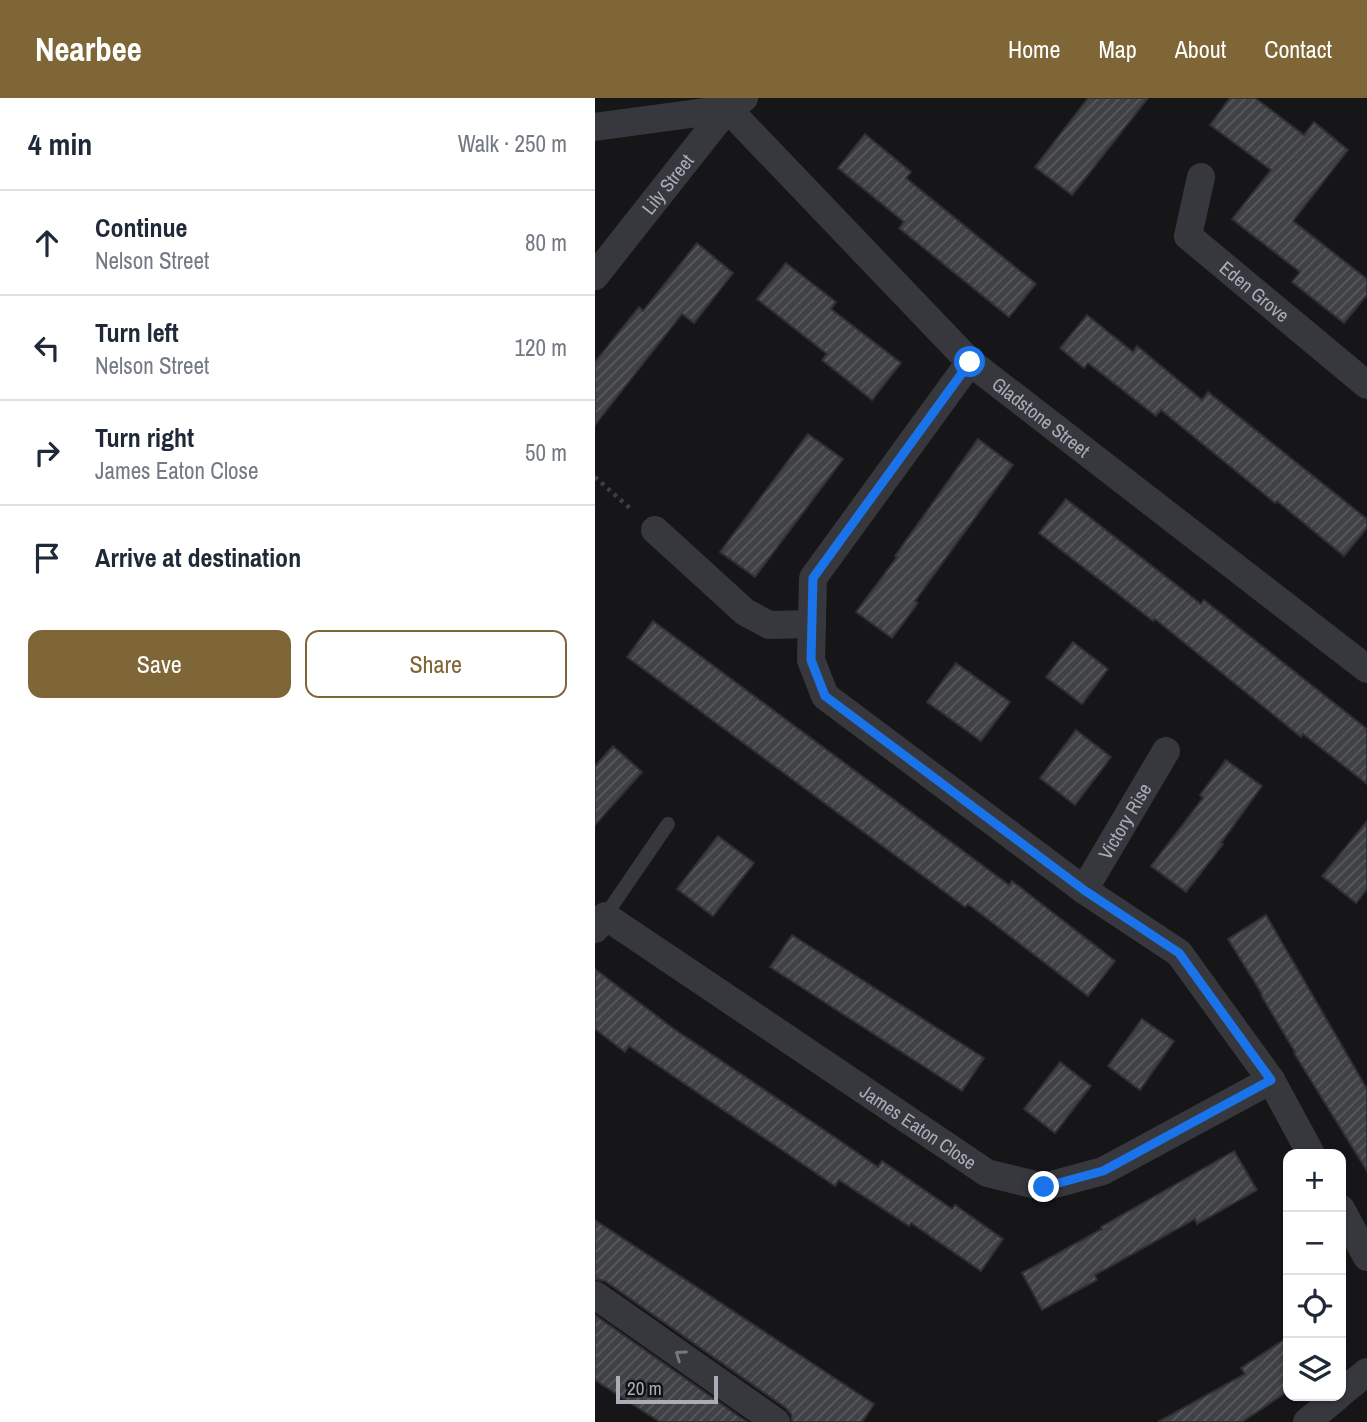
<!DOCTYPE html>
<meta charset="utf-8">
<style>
:root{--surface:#fff;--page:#f2f2f3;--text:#1f2937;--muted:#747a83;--line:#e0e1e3;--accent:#7e6636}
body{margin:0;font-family:"Archivo Narrow",sans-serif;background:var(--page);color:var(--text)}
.controls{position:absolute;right:21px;bottom:21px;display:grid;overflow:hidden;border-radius:14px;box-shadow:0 2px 5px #0004}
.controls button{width:63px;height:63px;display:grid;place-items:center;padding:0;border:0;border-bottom:2px solid var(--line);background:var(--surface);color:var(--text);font:35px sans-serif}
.scale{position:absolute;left:21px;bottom:18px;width:102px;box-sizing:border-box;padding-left:7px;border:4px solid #a8adb8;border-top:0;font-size:19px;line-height:24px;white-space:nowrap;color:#a8adb8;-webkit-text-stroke:5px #111113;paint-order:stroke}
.stop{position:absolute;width:21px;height:21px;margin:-16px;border:5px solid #1a73e8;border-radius:50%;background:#fff}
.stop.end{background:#1a73e8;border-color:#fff;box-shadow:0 2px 7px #0008}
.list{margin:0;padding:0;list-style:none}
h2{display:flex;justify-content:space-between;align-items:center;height:91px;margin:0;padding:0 28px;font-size:30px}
h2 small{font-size:23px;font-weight:400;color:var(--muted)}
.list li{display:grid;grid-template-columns:46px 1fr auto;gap:21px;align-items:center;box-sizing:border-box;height:105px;padding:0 28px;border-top:2px solid var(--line)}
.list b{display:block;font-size:26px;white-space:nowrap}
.list p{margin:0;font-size:23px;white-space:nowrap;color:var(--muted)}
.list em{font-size:23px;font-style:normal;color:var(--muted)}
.actions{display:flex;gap:14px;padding:21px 28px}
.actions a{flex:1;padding:16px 0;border:2px solid var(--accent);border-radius:14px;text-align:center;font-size:24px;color:var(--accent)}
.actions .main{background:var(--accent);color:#fff}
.icon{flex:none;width:38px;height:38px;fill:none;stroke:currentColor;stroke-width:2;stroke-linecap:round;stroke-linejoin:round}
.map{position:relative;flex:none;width:772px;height:1324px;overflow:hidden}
header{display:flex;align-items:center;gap:42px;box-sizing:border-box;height:98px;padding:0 35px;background:var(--accent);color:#fff}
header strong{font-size:33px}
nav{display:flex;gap:38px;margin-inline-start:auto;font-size:24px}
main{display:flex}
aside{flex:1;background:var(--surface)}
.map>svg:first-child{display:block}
</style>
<header>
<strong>Nearbee</strong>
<nav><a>Home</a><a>Map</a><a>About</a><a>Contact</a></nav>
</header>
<main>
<aside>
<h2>4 min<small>Walk · 250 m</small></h2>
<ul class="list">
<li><svg class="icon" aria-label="ahead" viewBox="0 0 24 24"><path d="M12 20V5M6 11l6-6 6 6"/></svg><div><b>Continue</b><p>Nelson Street</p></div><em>80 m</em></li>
<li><svg class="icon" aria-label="left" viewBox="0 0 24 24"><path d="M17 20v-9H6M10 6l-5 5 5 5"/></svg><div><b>Turn left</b><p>Nelson Street</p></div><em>120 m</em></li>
<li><svg class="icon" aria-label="right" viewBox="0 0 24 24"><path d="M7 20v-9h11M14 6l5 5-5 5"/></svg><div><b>Turn right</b><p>James Eaton Close</p></div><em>50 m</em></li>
<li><svg class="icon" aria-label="arrive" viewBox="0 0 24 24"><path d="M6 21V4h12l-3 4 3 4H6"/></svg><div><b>Arrive at destination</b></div></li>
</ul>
<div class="actions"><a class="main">Save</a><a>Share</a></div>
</aside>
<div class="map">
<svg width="772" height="1324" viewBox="0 0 772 1324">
<defs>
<pattern id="building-hatch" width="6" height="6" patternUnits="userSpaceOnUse" patternTransform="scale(1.75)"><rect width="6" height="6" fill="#404145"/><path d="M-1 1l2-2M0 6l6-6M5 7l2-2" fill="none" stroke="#595a5e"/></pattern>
</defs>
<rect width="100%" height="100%" fill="#161618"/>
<g fill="url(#building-hatch)" stroke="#303034" stroke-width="2">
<path d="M 493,0 L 553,0 L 477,97 L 440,69 Z"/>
<path d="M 635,0 L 660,0 L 709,37 L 719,24 L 753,52 L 698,123 L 772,181 L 772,197 L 749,225 L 697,184 L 705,174 L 637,121 L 676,72 L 615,27 Z"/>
<path d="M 270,36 L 316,74 L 311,80 L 441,186 L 414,219 L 304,130 L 309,124 L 243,70 Z"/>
<path d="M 102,145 L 138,175 L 99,225 L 87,216 L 0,327 L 0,264 L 44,209 L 48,213 Z"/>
<path d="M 191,165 L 241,204 L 236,211 L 306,265 L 277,302 L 227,262 L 232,256 L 162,201 Z"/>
<path d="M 492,217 L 538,254 L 542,248 L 607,302 L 613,294 L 772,421 L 772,430 L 749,458 L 682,403 L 680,405 L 566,312 L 561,318 L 493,265 L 489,270 L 465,250 Z"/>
<path d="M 213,336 L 248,361 L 160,479 L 125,454 Z"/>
<path d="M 383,341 L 418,367 L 320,503 L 323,505 L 297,540 L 261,514 L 302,459 L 300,458 Z"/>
<path d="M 471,401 L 606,506 L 609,502 L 772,631 L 772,686 L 708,636 L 706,639 L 560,521 L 558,523 L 444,435 Z"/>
<path d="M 58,523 L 414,787 L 417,783 L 520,863 L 493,898 L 373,806 L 370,809 L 32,559 Z"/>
<path d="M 478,544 L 513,571 L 487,606 L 451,579 Z"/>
<path d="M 361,565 L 415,604 L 386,643 L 332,604 Z"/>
<path d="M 481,632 L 516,659 L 480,707 L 445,680 Z"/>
<path d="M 18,648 L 47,674 L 0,727 L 0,668 Z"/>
<path d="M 631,662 L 667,688 L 626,745 L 628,746 L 591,794 L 556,768 L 608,700 L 605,697 Z"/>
<path d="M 772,723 L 772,791 L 761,805 L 727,778 Z"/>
<path d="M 123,738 L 159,765 L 118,818 L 82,791 Z"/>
<path d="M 671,817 L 772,991 L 772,1073 L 699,955 L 700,954 L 666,897 L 667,896 L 633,841 Z"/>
<path d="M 197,837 L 389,960 L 367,993 L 175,869 Z"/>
<path d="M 0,871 L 79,931 L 238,1038 L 283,1069 L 287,1063 L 357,1111 L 360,1107 L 408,1141 L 386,1173 L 316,1125 L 314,1128 L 244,1082 L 240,1088 L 34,948 L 30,954 L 0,931 Z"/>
<path d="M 547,921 L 579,943 L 545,992 L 513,968 Z"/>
<path d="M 465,964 L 496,988 L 460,1035 L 429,1011 Z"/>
<path d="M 639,1053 L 662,1092 L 602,1126 L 600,1121 L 500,1177 L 502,1182 L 447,1212 L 427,1175 L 507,1131 L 506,1129 Z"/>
<path d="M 0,1122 L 279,1306 L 267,1324 L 197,1324 L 196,1316 L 191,1310 L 10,1183 L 0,1181 Z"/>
<path d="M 0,1217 L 152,1324 L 65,1324 L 0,1282 Z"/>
<path d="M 693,1239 L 693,1293 L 647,1324 L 563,1324 L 650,1276 L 646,1270 Z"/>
</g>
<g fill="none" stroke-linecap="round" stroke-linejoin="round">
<path stroke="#3d3f44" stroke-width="4.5" stroke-dasharray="3.5 5" stroke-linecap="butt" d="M 0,379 L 38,413"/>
<path stroke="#37383d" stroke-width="14" d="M 10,818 L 73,726"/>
<g stroke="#37383d" stroke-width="28">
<path id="s1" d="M 126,0 L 133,11 L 375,264 L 772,571"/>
<path d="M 0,29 L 133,11"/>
<path id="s2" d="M 606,79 L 593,138 L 772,287"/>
<path id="s3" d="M 0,178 L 120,26 L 133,11 L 149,0"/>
<path d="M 375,264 L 218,480 L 216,562 L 230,598 L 489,792 L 584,855 L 676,982 L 716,1056"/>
<path d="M 60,432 L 150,514 L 174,527 L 217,526"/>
<path id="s4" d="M 489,792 L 571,653"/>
<path id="s5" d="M 0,831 L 10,818 L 392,1075 L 449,1089 L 508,1073 L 676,982"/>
<path d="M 746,1111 L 772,1159"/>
<path d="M 0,1197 L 181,1324"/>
<path d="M 746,1295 L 772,1274"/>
<path d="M 712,1324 L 743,1298"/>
</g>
</g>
<defs><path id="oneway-chevron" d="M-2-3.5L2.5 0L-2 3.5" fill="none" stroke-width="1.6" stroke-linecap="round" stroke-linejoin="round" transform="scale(1.75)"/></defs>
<use stroke="#757881" href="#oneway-chevron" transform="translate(85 1257) rotate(-145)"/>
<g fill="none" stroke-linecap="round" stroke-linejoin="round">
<path stroke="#1a73e8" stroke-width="9" d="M 375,264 L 218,480 L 216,562 L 230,598 L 489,792 L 584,855 L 676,982 L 508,1073 L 449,1089"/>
</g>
<g text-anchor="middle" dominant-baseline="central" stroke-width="7" stroke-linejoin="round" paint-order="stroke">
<g font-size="19" fill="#a8adb8" stroke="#111113">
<text stroke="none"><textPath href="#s3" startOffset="117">Lily Street</textPath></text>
<text stroke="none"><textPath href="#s2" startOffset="147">Eden Grove</textPath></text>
<text stroke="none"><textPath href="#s1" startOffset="453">Gladstone Street</textPath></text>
<text stroke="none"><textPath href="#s4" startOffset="80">Victory Rise</textPath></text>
<text stroke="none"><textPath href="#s5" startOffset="394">James Eaton Close</textPath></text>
</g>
</g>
</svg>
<div class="controls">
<button>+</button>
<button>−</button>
<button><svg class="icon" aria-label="locate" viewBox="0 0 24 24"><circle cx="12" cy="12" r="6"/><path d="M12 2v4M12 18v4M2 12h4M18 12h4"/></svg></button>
<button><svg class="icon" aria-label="layers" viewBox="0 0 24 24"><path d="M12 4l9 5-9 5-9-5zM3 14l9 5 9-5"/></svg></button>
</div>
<div class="scale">20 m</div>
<div class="stop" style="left:375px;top:264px"></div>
<div class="stop end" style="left:449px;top:1089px"></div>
</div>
</main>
